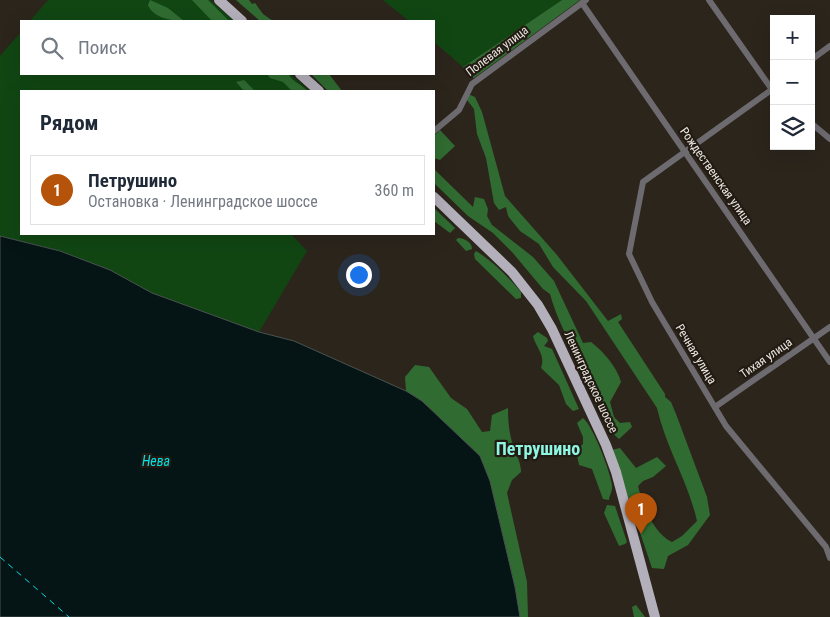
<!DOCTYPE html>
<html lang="ru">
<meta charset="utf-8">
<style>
:root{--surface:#fff;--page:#f6f6f7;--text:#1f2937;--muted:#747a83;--line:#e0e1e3;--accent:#b45309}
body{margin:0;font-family:"Roboto Condensed",sans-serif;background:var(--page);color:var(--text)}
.controls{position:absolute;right:15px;top:15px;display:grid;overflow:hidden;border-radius:0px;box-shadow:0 5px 20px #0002}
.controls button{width:45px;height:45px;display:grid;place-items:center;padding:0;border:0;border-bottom:1px solid var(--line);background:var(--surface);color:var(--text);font:25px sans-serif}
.you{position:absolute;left:358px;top:274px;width:18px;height:18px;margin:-12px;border:4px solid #fff;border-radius:50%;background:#1a73e8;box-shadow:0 0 0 8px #1a73e833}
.badge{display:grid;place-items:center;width:32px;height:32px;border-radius:50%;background:var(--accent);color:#fff;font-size:16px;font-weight:700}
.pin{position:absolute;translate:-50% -41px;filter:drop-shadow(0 1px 2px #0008)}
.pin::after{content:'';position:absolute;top:26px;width:18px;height:15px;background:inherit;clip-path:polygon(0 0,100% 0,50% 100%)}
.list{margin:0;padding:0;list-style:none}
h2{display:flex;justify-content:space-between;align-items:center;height:65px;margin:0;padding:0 20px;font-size:21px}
h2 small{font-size:16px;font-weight:400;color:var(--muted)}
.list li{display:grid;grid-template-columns:32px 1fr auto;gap:15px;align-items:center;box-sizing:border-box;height:70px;margin:0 10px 10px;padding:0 10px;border:1px solid var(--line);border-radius:0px}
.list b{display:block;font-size:19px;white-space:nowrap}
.list p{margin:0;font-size:16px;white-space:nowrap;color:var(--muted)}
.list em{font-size:16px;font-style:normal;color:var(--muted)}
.icon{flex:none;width:28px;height:28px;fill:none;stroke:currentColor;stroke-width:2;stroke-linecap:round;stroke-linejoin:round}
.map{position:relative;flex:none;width:830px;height:617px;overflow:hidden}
.search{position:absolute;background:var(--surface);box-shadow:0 5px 20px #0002;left:20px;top:20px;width:415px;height:55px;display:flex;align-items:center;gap:12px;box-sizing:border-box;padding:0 18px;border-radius:0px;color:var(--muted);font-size:19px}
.panel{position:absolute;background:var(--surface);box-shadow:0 5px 20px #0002;left:20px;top:90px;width:415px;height:145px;border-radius:0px}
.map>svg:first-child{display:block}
</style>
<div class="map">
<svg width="830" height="617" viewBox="0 0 830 617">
<rect width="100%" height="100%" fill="#2c251c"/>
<g fill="#114613">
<path d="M 48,0 L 210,0 L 234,21 L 30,21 Z"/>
<path d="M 383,0 L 562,0 L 463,67 L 434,42 L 434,21 L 409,21 Z"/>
<path d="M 21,32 L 21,74 L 290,74 L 310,91 L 21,91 L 21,234 L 291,234 L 307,251 L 259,332 L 152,293 L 110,270 L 60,251 L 0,236 L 0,56 Z"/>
</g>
<g fill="#306c31">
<path d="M 150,0 L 168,8 L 184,21 C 172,21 153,18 148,5 Z"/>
<path d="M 192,0 L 208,0 L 229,21 L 212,21 Z"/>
<path d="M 236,0 L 249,0 L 252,4 L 255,3 L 263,14 L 273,21 L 260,21 Z"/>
<path d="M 562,0 L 580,0 L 474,78 L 469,75 L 463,67 Z"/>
<path d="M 267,74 L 288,74 C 294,83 300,83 307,91 L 292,91 L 283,82 L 270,78 Z"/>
<path d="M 311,74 L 329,74 L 342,91 L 328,91 Z"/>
<path d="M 244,80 L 255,91 L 244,91 L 236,82 Z"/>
<path d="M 468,94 L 475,97 L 482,112 L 505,196 L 557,255 L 608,321 L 621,314 L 622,319 L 618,322 L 665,394 L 665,397 L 671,402 L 676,414 L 707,497 L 710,515 L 688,545 L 668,556 L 664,569 L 652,568 L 612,450 L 620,448 L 636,468 L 657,457 L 666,466 L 653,477 L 643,481 L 638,486 C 643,505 653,533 672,542 L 682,536 L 697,521 C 688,481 666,448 657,408 L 586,301 L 553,267 L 539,244 L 520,231 L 508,216 L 506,207 L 499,210 L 494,203 L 486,158 L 477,134 L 474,109 L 467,100 Z"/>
<path d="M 440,130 L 455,146 L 440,160 L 434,158 L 434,136 Z"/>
<path d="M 434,169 L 473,207 L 475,197 L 484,199 L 488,209 L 487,216 L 492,225 L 533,257 L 554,281 L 583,343 L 591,342 C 603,351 617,367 621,382 L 610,402 L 614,417 L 620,423 L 630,422 L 632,427 L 619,439 C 603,426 586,381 578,361 C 568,337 557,320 550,294 L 543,289 L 512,252 L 493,233 L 468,216 L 434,183 Z"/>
<path d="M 434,208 L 455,228 L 450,233 L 434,221 Z"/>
<path d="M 458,238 C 464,238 472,242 472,249 L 466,251 L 456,240 Z"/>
<path d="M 476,251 C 493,261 508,277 521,292 L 521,298 L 516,299 L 475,259 L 474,254 Z"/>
<path d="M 538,332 L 547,338 L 548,341 L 544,346 L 552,349 L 579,409 L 573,411 L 566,404 L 559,385 L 541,368 C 546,355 536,348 533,336 Z"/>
<path d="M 415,365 L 429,367 L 451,398 L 467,409 L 482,432 L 490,431 L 492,415 L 508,408 C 508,421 509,433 513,445 C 516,455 521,462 521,472 L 512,480 L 507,493 L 527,582 L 528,617 L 520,617 L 515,586 L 490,481 L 480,456 L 422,401 L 406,391 L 405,377 Z"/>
<path d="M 583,418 C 593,426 610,471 612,485 C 613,491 609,495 609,500 L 603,499 L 592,469 L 579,465 L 576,450 L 583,444 L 583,437 L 577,423 Z"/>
<path d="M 607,505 L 615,506 L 627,542 L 625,544 L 619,546 L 604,513 Z"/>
<path d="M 636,605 L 645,617 L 634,617 L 632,607 Z"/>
</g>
<path fill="#051414" stroke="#4a5352" d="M 0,236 L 60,251 L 110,270 L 152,293 L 259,332 L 294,341 L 406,391 L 422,401 L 480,456 L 490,481 L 515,587 L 520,617 L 0,617 Z"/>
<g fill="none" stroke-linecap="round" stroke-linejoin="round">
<path stroke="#05e0e3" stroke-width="1" stroke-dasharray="6 5" stroke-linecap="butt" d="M 0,557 L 69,617"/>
<g stroke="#6d6b70" stroke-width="6">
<path d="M 709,0 L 773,91"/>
<path d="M 582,3 L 830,362"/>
<path d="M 811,60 L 830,46"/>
<path d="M 774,88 L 643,182 L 629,254 L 652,302 L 726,426 L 826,547 L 830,558"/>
<path d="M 811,123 L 830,139"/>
<path d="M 434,131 L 459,110 L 472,84 L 586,0"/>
<path d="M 715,407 L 830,327"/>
</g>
<g stroke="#b4b0bb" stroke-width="10">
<path d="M 219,0 L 242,21"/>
<path d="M 300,74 L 319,91"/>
<path d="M 434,197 L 512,272 L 538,305 L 552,329 L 606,445 L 616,472 L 655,617"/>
</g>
</g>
<g text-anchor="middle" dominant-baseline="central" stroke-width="4.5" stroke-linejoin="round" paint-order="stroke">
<g font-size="12" fill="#ece7e1" stroke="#221b13">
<text transform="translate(497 51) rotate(-37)">Полевая улица</text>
<text transform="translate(716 176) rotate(55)">Рождественская улица</text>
<text transform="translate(696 354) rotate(59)">Речная улица</text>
<text transform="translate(766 358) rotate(-35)">Тихая улица</text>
<text transform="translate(591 382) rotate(65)">Ленинградское шоссе</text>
</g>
<g font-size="14" font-style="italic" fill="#05e0e3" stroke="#221b13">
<text x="156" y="461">Нева</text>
</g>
<g font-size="18" font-weight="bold" fill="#8ff6e3" stroke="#221b13">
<text x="538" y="448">Петрушино</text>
</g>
</g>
</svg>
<div class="controls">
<button>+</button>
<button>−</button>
<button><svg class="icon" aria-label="layers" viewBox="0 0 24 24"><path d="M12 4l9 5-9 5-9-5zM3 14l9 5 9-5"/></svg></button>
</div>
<div class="you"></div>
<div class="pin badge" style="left:641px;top:534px">1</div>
<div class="search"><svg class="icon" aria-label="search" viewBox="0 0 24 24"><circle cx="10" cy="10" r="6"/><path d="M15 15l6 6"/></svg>Поиск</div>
<section class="panel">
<h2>Рядом<small></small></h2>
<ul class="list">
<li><span class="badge">1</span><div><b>Петрушино</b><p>Остановка · Ленинградское шоссе</p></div><em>360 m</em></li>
</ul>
</section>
</div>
